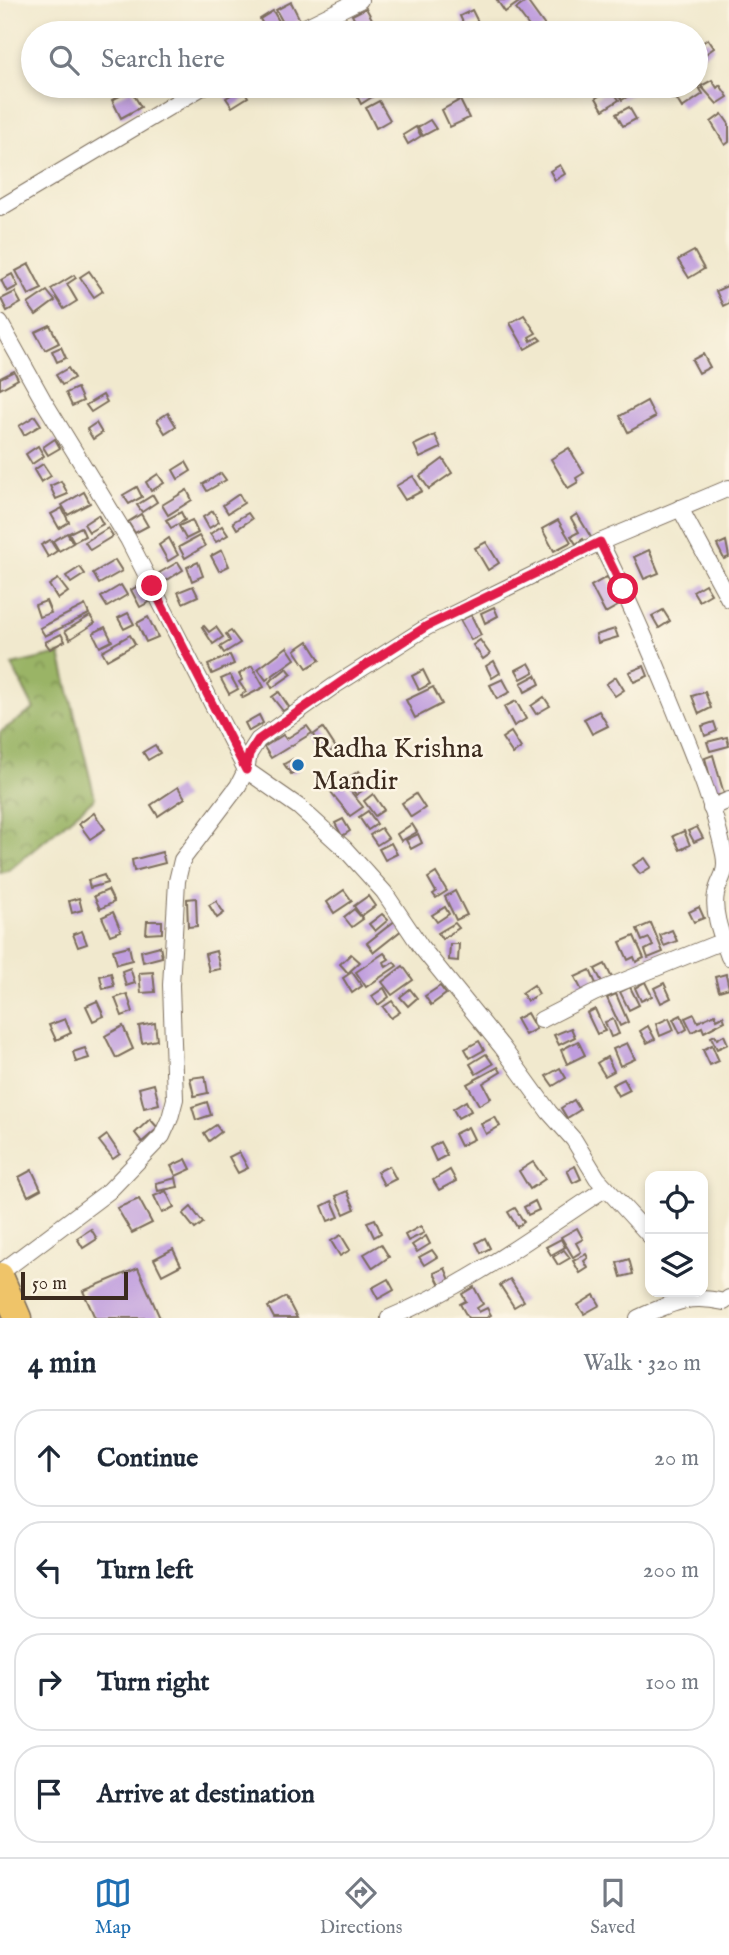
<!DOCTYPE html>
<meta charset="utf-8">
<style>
:root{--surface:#fff;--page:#f6f6f7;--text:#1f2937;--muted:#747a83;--line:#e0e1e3;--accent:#1f6fb2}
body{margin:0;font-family:"IM FELL English",serif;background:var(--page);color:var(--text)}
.controls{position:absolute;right:21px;bottom:21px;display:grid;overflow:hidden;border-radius:14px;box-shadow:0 4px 10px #0003}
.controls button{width:63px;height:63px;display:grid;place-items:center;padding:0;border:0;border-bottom:2px solid var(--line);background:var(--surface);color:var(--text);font:35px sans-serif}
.scale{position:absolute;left:21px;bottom:18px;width:107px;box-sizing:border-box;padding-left:7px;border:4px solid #3b2a1e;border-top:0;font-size:19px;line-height:24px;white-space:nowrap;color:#3b2a1e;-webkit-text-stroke:5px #fcf5e5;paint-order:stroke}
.stop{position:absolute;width:21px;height:21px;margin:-16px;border:5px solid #e11d48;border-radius:50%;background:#fff}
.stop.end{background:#e11d48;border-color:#fff;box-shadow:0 2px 7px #0008}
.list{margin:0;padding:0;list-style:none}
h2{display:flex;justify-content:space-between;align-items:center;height:91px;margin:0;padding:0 28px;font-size:30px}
h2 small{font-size:23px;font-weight:400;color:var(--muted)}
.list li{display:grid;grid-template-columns:46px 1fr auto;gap:21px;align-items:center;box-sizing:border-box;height:98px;margin:0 14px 14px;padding:0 14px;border:2px solid var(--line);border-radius:28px}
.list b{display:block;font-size:26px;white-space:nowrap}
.list em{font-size:23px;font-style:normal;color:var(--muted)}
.icon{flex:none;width:38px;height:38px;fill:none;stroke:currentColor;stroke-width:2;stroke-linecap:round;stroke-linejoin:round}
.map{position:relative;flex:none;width:729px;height:1318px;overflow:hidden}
.search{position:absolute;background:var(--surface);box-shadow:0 4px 10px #0003;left:21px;right:21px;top:21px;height:77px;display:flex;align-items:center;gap:18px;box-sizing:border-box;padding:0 24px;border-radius:38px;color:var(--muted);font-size:26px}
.sheet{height:539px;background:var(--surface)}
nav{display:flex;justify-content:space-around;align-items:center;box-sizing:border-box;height:98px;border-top:2px solid var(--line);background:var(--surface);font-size:19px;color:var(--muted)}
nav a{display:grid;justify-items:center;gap:4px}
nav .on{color:var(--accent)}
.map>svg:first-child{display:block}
</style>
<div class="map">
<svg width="729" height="1318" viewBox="0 0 729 1318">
<defs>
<pattern id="forest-crowns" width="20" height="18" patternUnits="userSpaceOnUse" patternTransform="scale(1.75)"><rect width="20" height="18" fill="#9ab466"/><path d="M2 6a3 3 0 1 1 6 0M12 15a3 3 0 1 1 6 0" fill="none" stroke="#7f9353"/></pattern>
</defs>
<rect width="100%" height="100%" fill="#fcf5e5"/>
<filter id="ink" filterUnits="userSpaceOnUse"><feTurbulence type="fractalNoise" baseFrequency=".0143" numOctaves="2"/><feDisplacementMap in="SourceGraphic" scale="14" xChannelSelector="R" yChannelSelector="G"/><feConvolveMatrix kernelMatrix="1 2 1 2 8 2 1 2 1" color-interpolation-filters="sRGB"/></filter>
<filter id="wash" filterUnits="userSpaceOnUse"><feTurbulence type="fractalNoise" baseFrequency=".00686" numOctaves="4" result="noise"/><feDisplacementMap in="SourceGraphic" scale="28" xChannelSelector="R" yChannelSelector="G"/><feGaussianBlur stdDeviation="1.57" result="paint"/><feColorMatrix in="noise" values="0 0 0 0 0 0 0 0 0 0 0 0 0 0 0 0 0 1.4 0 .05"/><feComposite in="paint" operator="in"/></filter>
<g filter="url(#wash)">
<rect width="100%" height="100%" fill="#f1e9ce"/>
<path fill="url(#forest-crowns)" stroke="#6a6f42" stroke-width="2" d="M 60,654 L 95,798 L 8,871 L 0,873 L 0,732 L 34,709 L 12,665 Z"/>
<g id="blocks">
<g fill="#bf9dde">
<path d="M 497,0 L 517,0 L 519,2 L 505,12 Z"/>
<path d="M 527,1 L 545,26 L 534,33 L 516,9 Z"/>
<path d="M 291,2 L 300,20 L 286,28 L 276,10 Z"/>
<path d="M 366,8 L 378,30 L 371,33 L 361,33 L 352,15 Z"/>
<path d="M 472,10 L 478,22 L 465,27 L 460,16 Z"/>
<path d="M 273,11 L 286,33 L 268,33 L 260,19 Z"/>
<path d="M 348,20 L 355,33 L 335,33 L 332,28 Z"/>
<path d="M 708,39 L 714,48 L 704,55 L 698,46 Z"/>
<path d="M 712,80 L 717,88 L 720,85 L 728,97 L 717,104 L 701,86 Z"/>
<path d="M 696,82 L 703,94 L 682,108 L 676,98 L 696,86 Z"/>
<path d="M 362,86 L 366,86 L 372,97 L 361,104 L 354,90 Z"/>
<path d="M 620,86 L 631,86 L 635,92 L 622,100 L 615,89 Z"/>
<path d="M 242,88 L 248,97 L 232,107 L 226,98 Z"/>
<path d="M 611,88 L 619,100 L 603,110 L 596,98 Z"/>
<path d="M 131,90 L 141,107 L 121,118 L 112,100 Z"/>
<path d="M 460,100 L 469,118 L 450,127 L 442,110 Z"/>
<path d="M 379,101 L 390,120 L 376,128 L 366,108 Z"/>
<path d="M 629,107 L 636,119 L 623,126 L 616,114 Z"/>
<path d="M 722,114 L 729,124 L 729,142 L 725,145 L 711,122 Z"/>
<path d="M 430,120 L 436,129 L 423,136 L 418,127 Z"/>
<path d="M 416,127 L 421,136 L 408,144 L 403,135 Z"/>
<path d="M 560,165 L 565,174 L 555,180 L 550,171 Z"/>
<path d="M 694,251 L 704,269 L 689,278 L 678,260 Z"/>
<path d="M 29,264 L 42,289 L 29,295 L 16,271 Z"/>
<path d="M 89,271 L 103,291 L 94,297 L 80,277 Z"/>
<path d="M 12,274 L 18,286 L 7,292 L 1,280 Z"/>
<path d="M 74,275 L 76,278 L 67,284 L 77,301 L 64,309 L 51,289 Z"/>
<path d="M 729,285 L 729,303 L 723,306 L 716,291 Z"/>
<path d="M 47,291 L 55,301 L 36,315 L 28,304 Z"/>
<path d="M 15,292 L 21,303 L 7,311 L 1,299 Z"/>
<path d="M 524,315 L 536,333 L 529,337 L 531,341 L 538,337 L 541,340 L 525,349 L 510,323 Z"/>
<path d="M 50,325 L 59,343 L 45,350 L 35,332 Z"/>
<path d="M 61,347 L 66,358 L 57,362 L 52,351 Z"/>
<path d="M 703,354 L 710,367 L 699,373 L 692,360 Z"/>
<path d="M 68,368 L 74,378 L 62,385 L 56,375 Z"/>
<path d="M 14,371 L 18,379 L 0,389 L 0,378 Z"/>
<path d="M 77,388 L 83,401 L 72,406 L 66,393 Z"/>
<path d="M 103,395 L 107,402 L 91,412 L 86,405 Z"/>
<path d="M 647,401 L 655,417 L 628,432 L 620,416 Z"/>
<path d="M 168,413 L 176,426 L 165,433 L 157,420 Z"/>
<path d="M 35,416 L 41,425 L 24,435 L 19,426 Z"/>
<path d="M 96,423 L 102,433 L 93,439 L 87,429 Z"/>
<path d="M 435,435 L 441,448 L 420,458 L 414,445 Z"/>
<path d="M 55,439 L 60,448 L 48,455 L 43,447 Z"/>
<path d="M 38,446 L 44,456 L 32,464 L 26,454 Z"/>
<path d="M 569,448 L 584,473 L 576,478 L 578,482 L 568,488 L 551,459 Z"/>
<path d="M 443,459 L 452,473 L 429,489 L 420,476 Z"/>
<path d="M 186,462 L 191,471 L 178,479 L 173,470 Z"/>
<path d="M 43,464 L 51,476 L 41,482 L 34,470 Z"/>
<path d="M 221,473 L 226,480 L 207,491 L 203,484 Z"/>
<path d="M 158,474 L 164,483 L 151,491 L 146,482 Z"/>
<path d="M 413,476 L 422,491 L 405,500 L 396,486 Z"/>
<path d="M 61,481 L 68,494 L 56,499 L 50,486 Z"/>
<path d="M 137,487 L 142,497 L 129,504 L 123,495 Z"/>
<path d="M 187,490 L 192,500 L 168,515 L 162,505 Z"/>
<path d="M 84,492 L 90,503 L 68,515 L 62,505 Z"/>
<path d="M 239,494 L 244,503 L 228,513 L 223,505 Z"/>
<path d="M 153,495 L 157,502 L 142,512 L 137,505 Z"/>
<path d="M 62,508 L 69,522 L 59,528 L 51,514 Z"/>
<path d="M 213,511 L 219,522 L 209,528 L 203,517 Z"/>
<path d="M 181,512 L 185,520 L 171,528 L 166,520 Z"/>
<path d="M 248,513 L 252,519 L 237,529 L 233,522 Z"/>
<path d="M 141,514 L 148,526 L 135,533 L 128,522 Z"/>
<path d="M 577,514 L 592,539 L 585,542 L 583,539 L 576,544 L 571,536 L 579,532 L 571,518 Z"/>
<path d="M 98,515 L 103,524 L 89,532 L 84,524 Z"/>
<path d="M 192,520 L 198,533 L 186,539 L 179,526 Z"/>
<path d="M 558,520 L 571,542 L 554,551 L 542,529 Z"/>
<path d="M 222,526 L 228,535 L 216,542 L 210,534 Z"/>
<path d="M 81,527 L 85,536 L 74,542 L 69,533 Z"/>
<path d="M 108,528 L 113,536 L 90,550 L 85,542 Z"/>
<path d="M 67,533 L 73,543 L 59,551 L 53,541 Z"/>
<path d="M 199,536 L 205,546 L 185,558 L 179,547 Z"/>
<path d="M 169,538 L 178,555 L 168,561 L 159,545 Z"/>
<path d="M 50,540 L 57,551 L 48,557 L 41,545 Z"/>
<path d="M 726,541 L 729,557 L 724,559 L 717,545 Z"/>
<path d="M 486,542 L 499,563 L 488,570 L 475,548 Z"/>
<path d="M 222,550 L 229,566 L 219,571 L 211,556 Z"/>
<path d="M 649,550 L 659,573 L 644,579 L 634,557 Z"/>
<path d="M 115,560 L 122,571 L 99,584 L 93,573 Z"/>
<path d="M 178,562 L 183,570 L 164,582 L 159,573 Z"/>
<path d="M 198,562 L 203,576 L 192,581 L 187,567 Z"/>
<path d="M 80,567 L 85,574 L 71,583 L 66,576 Z"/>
<path d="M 607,577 L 621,604 L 605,613 L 591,586 Z"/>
<path d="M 58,579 L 68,592 L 58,599 L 49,585 Z"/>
<path d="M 705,584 L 711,594 L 699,601 L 693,591 Z"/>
<path d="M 121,585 L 127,595 L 107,607 L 101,597 Z"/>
<path d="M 140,585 L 149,602 L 140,607 L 131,590 Z"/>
<path d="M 193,586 L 198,596 L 183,603 L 178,592 Z"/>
<path d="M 46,601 L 51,613 L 39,617 L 35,605 Z"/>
<path d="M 85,605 L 89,614 L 45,636 L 40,628 Z"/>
<path d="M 494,607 L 498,616 L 485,623 L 481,613 Z"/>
<path d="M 663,610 L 670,621 L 659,628 L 652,616 Z"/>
<path d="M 128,613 L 134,624 L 124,629 L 118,618 Z"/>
<path d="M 471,615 L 481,635 L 471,640 L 460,620 Z"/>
<path d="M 90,616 L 95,623 L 70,639 L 65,631 Z"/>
<path d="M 148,617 L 158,637 L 146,642 L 137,623 Z"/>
<path d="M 204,626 L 209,632 L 216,627 L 223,637 L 213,644 L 202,627 Z"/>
<path d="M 105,627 L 112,641 L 100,647 L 93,633 Z"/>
<path d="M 615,629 L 618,637 L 598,643 L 596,635 Z"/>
<path d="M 231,631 L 240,643 L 224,653 L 220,647 L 230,641 L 226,634 Z"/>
<path d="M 61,634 L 65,641 L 50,649 L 45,642 Z"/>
<path d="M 130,635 L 135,644 L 107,660 L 102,651 Z"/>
<path d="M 480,640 L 490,654 L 483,659 L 473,645 Z"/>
<path d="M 308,641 L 320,660 L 307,668 L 295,650 Z"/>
<path d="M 287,647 L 295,659 L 266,680 L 258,669 Z"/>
<path d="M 230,655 L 234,664 L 212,674 L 208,665 Z"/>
<path d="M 494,661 L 500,673 L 492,678 L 486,666 Z"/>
<path d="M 529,663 L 534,672 L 521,679 L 516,670 Z"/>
<path d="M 252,666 L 264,687 L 243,698 L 241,695 L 246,692 L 239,682 L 242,680 L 239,674 Z"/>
<path d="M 644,666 L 648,676 L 634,682 L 629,672 Z"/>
<path d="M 287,668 L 292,674 L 272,688 L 269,682 Z"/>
<path d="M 423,670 L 430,684 L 419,690 L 412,676 Z"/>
<path d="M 230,675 L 238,689 L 229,694 L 221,679 Z"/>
<path d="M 536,675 L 540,684 L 525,692 L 521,683 Z"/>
<path d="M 616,677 L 624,690 L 615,696 L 606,684 Z"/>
<path d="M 503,679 L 510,692 L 497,699 L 490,685 Z"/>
<path d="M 433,687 L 442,704 L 415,718 L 406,700 Z"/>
<path d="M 279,692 L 289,707 L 283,711 L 272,697 Z"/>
<path d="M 705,692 L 711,708 L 699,714 L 692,696 Z"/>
<path d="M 544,697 L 550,706 L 536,714 L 531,706 Z"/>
<path d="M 516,701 L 526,719 L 514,726 L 504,707 Z"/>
<path d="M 599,711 L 608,726 L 592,734 L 584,719 Z"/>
<path d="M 259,715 L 263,723 L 249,731 L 245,723 Z"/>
<path d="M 714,722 L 717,731 L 705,736 L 702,726 Z"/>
<path d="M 307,726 L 312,733 L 271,758 L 264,747 L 283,735 L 286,739 Z"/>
<path d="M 323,728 L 336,748 L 326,754 L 313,735 Z"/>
<path d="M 511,732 L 521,748 L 513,754 L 502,738 Z"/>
<path d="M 727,737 L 729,746 L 710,751 L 707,742 Z"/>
<path d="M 155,745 L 160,753 L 148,760 L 143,752 Z"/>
<path d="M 713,755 L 724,794 L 715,796 L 705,758 Z"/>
<path d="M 293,759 L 300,769 L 291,774 L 284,764 Z"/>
<path d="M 359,771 L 369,786 L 356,795 L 346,779 Z"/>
<path d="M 344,783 L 363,807 L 350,816 L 331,792 Z"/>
<path d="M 178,787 L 185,798 L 158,816 L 151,805 Z"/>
<path d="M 373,794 L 384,810 L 375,816 L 364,801 Z"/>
<path d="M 416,794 L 425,808 L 411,817 L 402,803 Z"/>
<path d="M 368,811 L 377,824 L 368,830 L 359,817 Z"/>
<path d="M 94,813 L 105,829 L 90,839 L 79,824 Z"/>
<path d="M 343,819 L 350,831 L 342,836 L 335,823 Z"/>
<path d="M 412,824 L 417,832 L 401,841 L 397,834 Z"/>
<path d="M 697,827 L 703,838 L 694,842 L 688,831 Z"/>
<path d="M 381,828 L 388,838 L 377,845 L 370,835 Z"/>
<path d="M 684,831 L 690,845 L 680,850 L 673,836 Z"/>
<path d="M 418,834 L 422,843 L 411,849 L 406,840 Z"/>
<path d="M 391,843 L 397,854 L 385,860 L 379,849 Z"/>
<path d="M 162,852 L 165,863 L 134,871 L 132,860 Z"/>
<path d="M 645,858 L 651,867 L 640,874 L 633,865 Z"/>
<path d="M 436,873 L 447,891 L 436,898 L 433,894 L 436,892 L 428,878 Z"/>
<path d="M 104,875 L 107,883 L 90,888 L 88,880 Z"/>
<path d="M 108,890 L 114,902 L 100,909 L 94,896 Z"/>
<path d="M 344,890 L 352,901 L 334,913 L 327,902 Z"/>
<path d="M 455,891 L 467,915 L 456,920 L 445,897 Z"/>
<path d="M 368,896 L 375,906 L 361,916 L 354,906 Z"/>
<path d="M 79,898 L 82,910 L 72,913 L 69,901 Z"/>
<path d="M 196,898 L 197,926 L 188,927 L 187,899 Z"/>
<path d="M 216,901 L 224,913 L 217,918 L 209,905 Z"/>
<path d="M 445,907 L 449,914 L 437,922 L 432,915 Z"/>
<path d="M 699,907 L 704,918 L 694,922 L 689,912 Z"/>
<path d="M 354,909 L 363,919 L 352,927 L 344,917 Z"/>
<path d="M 113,912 L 121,931 L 110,935 L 102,917 Z"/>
<path d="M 382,914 L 388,920 L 375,931 L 369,924 Z"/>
<path d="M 396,920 L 403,929 L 374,952 L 367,943 Z"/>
<path d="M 147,921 L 162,921 L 162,933 L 146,934 Z"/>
<path d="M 455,923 L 459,928 L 442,939 L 438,933 Z"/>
<path d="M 651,923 L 663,952 L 648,958 L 645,950 L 653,946 L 649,938 L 642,941 L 637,929 Z"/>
<path d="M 672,930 L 677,941 L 664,946 L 660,935 Z"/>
<path d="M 82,931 L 87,944 L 78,947 L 73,934 Z"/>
<path d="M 634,936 L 644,958 L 636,962 L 634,957 L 628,960 L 620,942 Z"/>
<path d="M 450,944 L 459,944 L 458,961 L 449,960 Z"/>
<path d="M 129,946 L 132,960 L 117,964 L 113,950 Z"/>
<path d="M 160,946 L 162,957 L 143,962 L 141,951 Z"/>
<path d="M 216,951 L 220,969 L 209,971 L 205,954 Z"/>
<path d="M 384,953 L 389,959 L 384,962 L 386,967 L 394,962 L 397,966 L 366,987 L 356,972 Z"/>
<path d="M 351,954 L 360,962 L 348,973 L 340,964 Z"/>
<path d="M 605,964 L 612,978 L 602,982 L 595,969 Z"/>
<path d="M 403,966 L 413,980 L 392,995 L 382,982 Z"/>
<path d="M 130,968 L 135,983 L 126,986 L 122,971 Z"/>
<path d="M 590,970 L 597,986 L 583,993 L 575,977 Z"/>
<path d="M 153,972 L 155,992 L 141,993 L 139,973 Z"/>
<path d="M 352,972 L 362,986 L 352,993 L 343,978 Z"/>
<path d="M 111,973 L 114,986 L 103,989 L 100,976 Z"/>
<path d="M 726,974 L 729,988 L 719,991 L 715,977 Z"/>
<path d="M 645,982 L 652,996 L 641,1001 L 635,988 Z"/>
<path d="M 664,983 L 671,998 L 661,1003 L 654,988 Z"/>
<path d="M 534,985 L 539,994 L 527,1001 L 522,993 Z"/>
<path d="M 440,986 L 446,994 L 431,1005 L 425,996 Z"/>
<path d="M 630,987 L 639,1005 L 629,1010 L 620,992 Z"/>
<path d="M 384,988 L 389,997 L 378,1005 L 372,996 Z"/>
<path d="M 410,989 L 417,998 L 408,1006 L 400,997 Z"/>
<path d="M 127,994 L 133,1012 L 122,1016 L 115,998 Z"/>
<path d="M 616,994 L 628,1022 L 620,1026 L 607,998 Z"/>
<path d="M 97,1001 L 104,1016 L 93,1021 L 86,1006 Z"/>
<path d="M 392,1001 L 400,1012 L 391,1018 L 383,1007 Z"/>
<path d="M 595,1009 L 605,1031 L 597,1034 L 587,1013 Z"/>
<path d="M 527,1013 L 536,1029 L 525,1035 L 516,1019 Z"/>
<path d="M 694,1014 L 698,1022 L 715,1014 L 717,1019 L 723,1016 L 725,1021 L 704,1032 L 702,1027 L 692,1032 L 685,1018 Z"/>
<path d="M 681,1015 L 687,1029 L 680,1033 L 673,1019 Z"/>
<path d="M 669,1018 L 674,1030 L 660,1036 L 656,1024 Z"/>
<path d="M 65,1019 L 71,1033 L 56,1040 L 49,1025 Z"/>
<path d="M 613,1019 L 619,1034 L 611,1037 L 605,1022 Z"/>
<path d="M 155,1023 L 157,1040 L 142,1043 L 139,1026 Z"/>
<path d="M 123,1026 L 133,1049 L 116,1058 L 105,1036 Z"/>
<path d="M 648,1026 L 655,1039 L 647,1043 L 640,1031 Z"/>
<path d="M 571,1028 L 575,1037 L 559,1045 L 554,1035 Z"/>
<path d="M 715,1035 L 717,1039 L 724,1035 L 728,1044 L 717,1049 L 711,1037 Z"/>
<path d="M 479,1041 L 484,1050 L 470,1058 L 465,1049 Z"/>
<path d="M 578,1041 L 585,1055 L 567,1064 L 561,1050 Z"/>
<path d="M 627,1043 L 635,1059 L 620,1066 L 613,1049 Z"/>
<path d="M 712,1045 L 719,1061 L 710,1065 L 703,1050 Z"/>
<path d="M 85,1048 L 89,1058 L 76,1062 L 73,1052 Z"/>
<path d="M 486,1054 L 493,1064 L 476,1074 L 470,1064 Z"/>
<path d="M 607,1057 L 614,1071 L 605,1076 L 597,1063 Z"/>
<path d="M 498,1067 L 501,1072 L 483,1083 L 491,1098 L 479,1105 L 467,1084 Z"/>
<path d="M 560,1068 L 566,1078 L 553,1086 L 546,1076 Z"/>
<path d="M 205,1076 L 208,1093 L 194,1096 L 190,1078 Z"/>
<path d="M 624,1079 L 630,1090 L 618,1096 L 612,1085 Z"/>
<path d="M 154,1084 L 159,1104 L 144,1108 L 139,1088 Z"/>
<path d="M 574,1100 L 580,1110 L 567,1118 L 561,1108 Z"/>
<path d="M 466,1101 L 471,1111 L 458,1118 L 453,1109 Z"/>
<path d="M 207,1102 L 211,1115 L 196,1120 L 192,1107 Z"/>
<path d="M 495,1117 L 500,1126 L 486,1134 L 481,1124 Z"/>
<path d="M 150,1119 L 158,1128 L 142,1142 L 135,1133 Z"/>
<path d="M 216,1125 L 221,1132 L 209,1141 L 204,1133 Z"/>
<path d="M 468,1127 L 474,1139 L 460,1146 L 454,1134 Z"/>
<path d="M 107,1135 L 120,1154 L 113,1159 L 99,1141 Z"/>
<path d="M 440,1142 L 447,1155 L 436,1161 L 430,1148 Z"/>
<path d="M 239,1152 L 248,1168 L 238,1173 L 229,1157 Z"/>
<path d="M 186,1159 L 191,1169 L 176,1176 L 171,1166 Z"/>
<path d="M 533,1162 L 545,1179 L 530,1189 L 519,1171 Z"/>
<path d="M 389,1166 L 396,1179 L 384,1185 L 377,1172 Z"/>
<path d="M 575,1166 L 581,1179 L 573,1183 L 567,1170 Z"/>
<path d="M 32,1170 L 41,1189 L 28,1196 L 19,1177 Z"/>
<path d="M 450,1170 L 456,1181 L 439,1190 L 433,1180 Z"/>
<path d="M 176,1178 L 178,1187 L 158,1191 L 156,1183 Z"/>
<path d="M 166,1191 L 174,1207 L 162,1213 L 154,1196 Z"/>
<path d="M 347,1191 L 355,1209 L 344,1214 L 336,1196 Z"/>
<path d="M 139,1199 L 152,1223 L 132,1233 L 117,1208 Z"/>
<path d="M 332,1201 L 339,1217 L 328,1221 L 322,1206 Z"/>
<path d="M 535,1201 L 539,1210 L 528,1215 L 524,1207 Z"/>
<path d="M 191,1207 L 203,1223 L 195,1229 L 183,1214 Z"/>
<path d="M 515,1208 L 524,1222 L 517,1227 L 508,1212 Z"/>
<path d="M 375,1219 L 381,1233 L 374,1237 L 367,1222 Z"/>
<path d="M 421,1226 L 424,1233 L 408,1241 L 405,1235 Z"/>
<path d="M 577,1228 L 583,1239 L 576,1243 L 581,1252 L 573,1257 L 561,1237 Z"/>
<path d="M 91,1229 L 97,1239 L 83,1248 L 77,1238 Z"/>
<path d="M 341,1235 L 350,1250 L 340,1256 L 331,1241 Z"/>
<path d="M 426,1236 L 430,1244 L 417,1252 L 412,1245 Z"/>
<path d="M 485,1238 L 490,1248 L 481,1253 L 476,1243 Z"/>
<path d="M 561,1239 L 565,1247 L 551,1255 L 546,1247 Z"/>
<path d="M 381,1244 L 389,1257 L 373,1268 L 364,1254 Z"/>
<path d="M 173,1249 L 181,1265 L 162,1275 L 154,1259 Z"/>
<path d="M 432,1250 L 437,1257 L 424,1265 L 419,1257 Z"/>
<path d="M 564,1250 L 570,1258 L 558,1265 L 553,1257 Z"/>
<path d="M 586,1254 L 588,1258 L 584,1261 L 588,1268 L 580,1273 L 573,1261 Z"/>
<path d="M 629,1259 L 633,1274 L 621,1277 L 617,1263 Z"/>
<path d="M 138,1268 L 160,1318 L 95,1318 L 83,1291 Z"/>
<path d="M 445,1268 L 450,1280 L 440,1285 L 434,1273 Z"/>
<path d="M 388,1279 L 394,1290 L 378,1299 L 372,1288 Z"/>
<path d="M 510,1279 L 524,1301 L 514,1307 L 500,1285 Z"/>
<path d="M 474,1287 L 483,1304 L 477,1308 L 479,1312 L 487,1308 L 491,1315 L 486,1318 L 468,1318 L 460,1304 L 466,1301 L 462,1294 Z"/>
<path d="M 594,1295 L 600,1305 L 584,1314 L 578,1305 Z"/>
<path d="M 286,1297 L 297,1318 L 274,1318 L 268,1307 Z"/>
</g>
</g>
</g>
<g filter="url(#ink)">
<use href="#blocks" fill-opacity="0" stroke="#7b6d5c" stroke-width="2"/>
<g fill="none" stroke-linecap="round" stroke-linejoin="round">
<g stroke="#7b6d5c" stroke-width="18">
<g id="street">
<path d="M 293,33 L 360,0"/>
<path d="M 0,208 L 204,86"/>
<path d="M 0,323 L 43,400 L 128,539 L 246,770 L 299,807 L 345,849 L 384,892 L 421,947 L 502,1047 L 549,1112 L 574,1140 L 597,1178 L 650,1236"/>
<path d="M 680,508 L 729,599"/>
<path d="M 600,542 C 627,596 651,651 674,708 C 693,755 714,804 724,854 C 728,875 719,878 716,894 C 712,913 723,939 729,957"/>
<path d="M 711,808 L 729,800"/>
<path d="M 541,1020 L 594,993 L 723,941"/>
<path d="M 0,1273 L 109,1191 L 162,1136 L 170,1118 L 175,1099 L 171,985 L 177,881 L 182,860 L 238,786 L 246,770 L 249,754 L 258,740 L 334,686 L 427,627 L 600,542 L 729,488"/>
<path d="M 389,1318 C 467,1286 536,1234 606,1188"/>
<path d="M 638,1318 C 672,1303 687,1294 724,1302 L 729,1298"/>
</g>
</g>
<g stroke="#7b6d5c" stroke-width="29">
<path id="primary" d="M 0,1276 L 18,1318"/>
</g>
<use href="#street" stroke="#fff" stroke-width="16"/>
<use href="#primary" stroke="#efc469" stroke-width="26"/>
</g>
</g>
<g fill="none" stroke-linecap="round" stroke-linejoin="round" filter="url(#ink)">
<path stroke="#e11d48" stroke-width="9" d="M 152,586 L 246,770 L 249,754 L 258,740 L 357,671 L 427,626 L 600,542 L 623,589"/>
</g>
<circle fill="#1f6fb2" stroke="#fcf5e5" stroke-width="2.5" cx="298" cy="765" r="7"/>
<g text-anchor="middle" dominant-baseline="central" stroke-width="5" stroke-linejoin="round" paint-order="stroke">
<g font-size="28" fill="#3b2a1e" stroke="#fcf5e5" text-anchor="start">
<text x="312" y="749">Radha Krishna<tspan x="312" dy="32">Mandir</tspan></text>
</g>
</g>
</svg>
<div class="controls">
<button><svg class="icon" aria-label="locate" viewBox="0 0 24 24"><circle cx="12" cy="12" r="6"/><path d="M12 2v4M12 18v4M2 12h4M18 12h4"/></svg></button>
<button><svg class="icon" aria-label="layers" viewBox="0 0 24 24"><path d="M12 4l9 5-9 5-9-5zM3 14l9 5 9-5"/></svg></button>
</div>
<div class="scale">50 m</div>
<div class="stop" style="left:623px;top:589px"></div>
<div class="stop end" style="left:152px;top:586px"></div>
<div class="search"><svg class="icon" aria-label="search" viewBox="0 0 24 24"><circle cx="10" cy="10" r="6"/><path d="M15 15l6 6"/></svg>Search here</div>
</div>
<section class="sheet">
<h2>4 min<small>Walk · 320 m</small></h2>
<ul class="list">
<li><svg class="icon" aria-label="ahead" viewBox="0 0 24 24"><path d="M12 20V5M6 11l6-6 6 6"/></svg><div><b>Continue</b></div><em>20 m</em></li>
<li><svg class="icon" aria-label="left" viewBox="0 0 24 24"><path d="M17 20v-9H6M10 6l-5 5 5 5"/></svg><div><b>Turn left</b></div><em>200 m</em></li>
<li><svg class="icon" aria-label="right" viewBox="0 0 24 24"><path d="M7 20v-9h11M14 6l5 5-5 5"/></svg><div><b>Turn right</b></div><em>100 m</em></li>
<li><svg class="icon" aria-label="arrive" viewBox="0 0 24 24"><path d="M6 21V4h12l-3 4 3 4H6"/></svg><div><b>Arrive at destination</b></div></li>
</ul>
</section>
<nav>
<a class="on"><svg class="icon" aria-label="map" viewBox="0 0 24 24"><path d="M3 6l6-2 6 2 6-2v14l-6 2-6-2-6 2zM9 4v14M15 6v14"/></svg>Map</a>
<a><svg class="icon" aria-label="directions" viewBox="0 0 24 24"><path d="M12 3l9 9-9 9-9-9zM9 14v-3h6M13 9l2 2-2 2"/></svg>Directions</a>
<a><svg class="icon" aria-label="saved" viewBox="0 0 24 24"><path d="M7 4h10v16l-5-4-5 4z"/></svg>Saved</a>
</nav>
